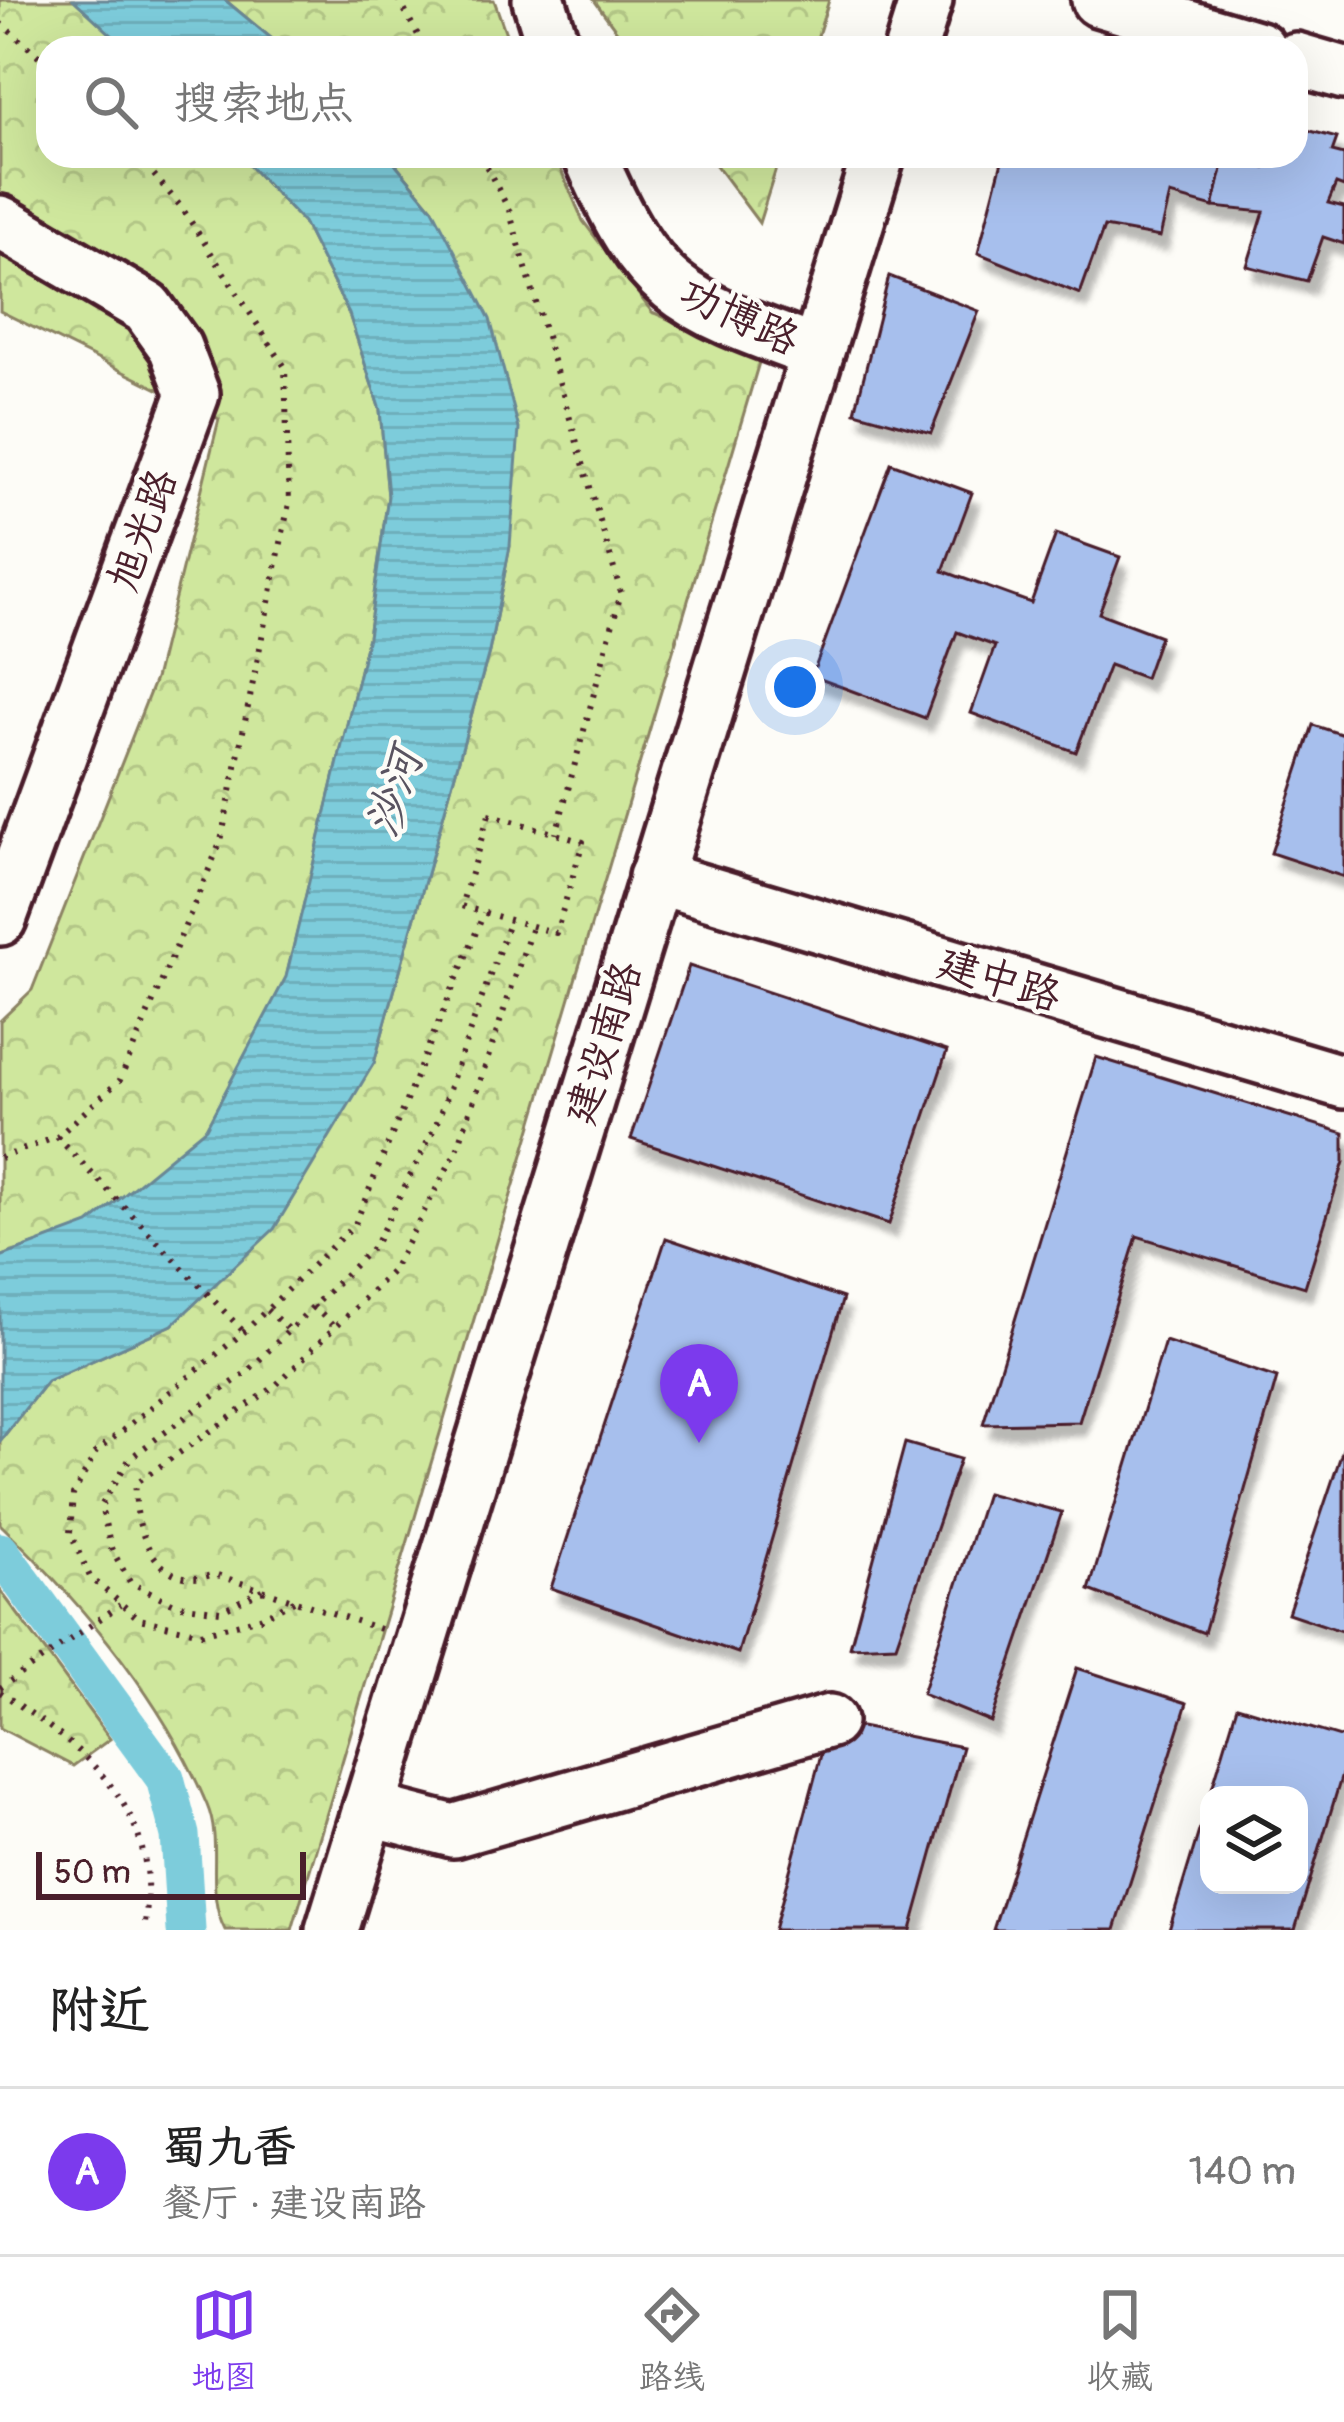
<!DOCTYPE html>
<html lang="zh">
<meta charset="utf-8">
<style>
:root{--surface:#fff;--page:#f6f6f6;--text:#222;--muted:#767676;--line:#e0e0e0;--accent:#7c3aed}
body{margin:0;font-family:Pangolin,"LXGW WenKai TC",sans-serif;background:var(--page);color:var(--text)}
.controls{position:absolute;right:36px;bottom:36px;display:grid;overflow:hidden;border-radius:24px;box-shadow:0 12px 48px #0002}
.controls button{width:108px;height:108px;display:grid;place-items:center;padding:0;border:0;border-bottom:3px solid var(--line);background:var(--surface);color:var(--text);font:60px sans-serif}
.scale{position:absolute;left:36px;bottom:30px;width:270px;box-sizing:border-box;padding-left:12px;border:6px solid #4a1f2b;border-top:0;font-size:33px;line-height:42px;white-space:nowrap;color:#4a1f2b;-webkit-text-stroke:9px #fdfcf7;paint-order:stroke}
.you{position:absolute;left:795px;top:687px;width:42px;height:42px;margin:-30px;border:9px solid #fff;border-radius:50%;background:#1a73e8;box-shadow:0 0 0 18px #1a73e833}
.badge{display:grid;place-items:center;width:78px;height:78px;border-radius:50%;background:var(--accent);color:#fff;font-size:39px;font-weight:700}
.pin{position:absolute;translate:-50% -99px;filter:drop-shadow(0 3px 6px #0008)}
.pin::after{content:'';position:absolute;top:63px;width:42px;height:36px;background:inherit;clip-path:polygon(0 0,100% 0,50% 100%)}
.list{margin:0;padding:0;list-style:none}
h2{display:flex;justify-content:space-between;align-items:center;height:156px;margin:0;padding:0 48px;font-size:51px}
h2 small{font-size:39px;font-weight:400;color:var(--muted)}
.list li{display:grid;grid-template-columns:78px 1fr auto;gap:36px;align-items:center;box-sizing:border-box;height:168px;padding:0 48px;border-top:3px solid var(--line)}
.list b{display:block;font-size:45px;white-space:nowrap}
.list p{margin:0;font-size:39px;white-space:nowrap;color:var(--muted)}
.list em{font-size:39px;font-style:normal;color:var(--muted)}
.icon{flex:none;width:66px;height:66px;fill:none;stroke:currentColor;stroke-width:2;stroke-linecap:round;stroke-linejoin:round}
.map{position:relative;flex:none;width:1344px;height:1930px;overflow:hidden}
.search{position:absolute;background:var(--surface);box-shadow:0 12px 48px #0002;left:36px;right:36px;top:36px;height:132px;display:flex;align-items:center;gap:30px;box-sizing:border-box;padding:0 42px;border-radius:36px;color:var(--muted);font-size:45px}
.sheet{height:324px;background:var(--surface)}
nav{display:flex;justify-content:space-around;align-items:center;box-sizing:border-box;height:168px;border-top:3px solid var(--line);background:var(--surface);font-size:33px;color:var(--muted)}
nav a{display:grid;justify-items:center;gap:6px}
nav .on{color:var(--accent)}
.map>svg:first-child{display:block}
</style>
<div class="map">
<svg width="1344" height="1930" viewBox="0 0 1344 1930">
<defs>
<pattern id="forest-crowns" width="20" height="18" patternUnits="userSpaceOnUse" patternTransform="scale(3)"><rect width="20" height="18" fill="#cfe79d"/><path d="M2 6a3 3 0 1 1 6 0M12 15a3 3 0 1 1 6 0" fill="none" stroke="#b3c687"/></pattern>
<pattern id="water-rules" width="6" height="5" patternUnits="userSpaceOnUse" patternTransform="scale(3)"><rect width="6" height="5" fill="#7dccdb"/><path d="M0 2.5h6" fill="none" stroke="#6eafbc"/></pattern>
<filter id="shadow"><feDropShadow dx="7" dy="13" stdDeviation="3" flood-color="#0004"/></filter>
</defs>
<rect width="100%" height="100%" fill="#fdfcf7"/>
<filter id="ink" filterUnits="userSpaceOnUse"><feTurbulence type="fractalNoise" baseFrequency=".00833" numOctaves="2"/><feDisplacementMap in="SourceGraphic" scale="24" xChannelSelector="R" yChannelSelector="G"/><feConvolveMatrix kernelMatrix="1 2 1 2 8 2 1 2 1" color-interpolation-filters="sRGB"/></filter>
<g filter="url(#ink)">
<g fill="url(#forest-crowns)" stroke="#8c8364" stroke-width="3">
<path d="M 0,0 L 74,0 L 126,48 L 48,48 L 48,156 L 240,156 L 303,222 L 349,314 L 380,410 L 388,496 L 368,637 L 286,978 L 206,1129 L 89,1225 L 0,1257 L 0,1021 L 32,990 L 155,679 L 219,419 L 0,311 Z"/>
<path d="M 225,0 L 494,0 L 511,48 L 283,48 Z"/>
<path d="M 594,0 L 829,0 L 814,48 L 629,48 Z"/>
<path d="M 389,156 L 555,156 L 583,221 L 652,312 L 760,359 L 292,1930 L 225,1930 C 204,1890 224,1845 207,1805 C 163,1699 81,1602 0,1524 L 0,1441 L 47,1381 L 172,1325 L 374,1063 L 489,652 L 510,546 L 433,209 Z"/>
<path d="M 709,156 L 780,156 L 759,223 Z"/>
<path d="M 0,1590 L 110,1739 L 73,1766 L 0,1728 Z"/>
</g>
<g fill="url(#water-rules)" stroke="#698795" stroke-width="3">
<path d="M 74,0 L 225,0 L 283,48 L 126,48 Z"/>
<path d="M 240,156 L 389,156 L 433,209 L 490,319 L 519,429 L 510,546 L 489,652 L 374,1063 L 274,1229 L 172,1325 L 47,1381 L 0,1441 L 0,1257 L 89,1224 L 206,1128 L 286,977 L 368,637 L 388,496 L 380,410 L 349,314 L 303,222 Z"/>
</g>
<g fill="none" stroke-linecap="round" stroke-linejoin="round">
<path stroke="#7dccdb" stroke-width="39" d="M 0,1552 L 165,1778 L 180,1835 L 186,1930"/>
</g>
<g fill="#a7bfed" stroke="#4a1f2b" stroke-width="3" filter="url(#shadow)">
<path d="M 1296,127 L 1337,138 L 1332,152 L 1344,155 L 1344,187 L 1336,184 L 1328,203 L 1344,207 L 1344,244 L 1323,237 L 1307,281 L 1247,266 L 1264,212 L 1213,207 L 1225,156 L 1265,168 L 1269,156 L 1296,156 Z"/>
<path d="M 1010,156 L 1225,156 L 1213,207 L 1170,195 L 1160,237 L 1104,227 L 1080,294 L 978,253 L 1002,161 Z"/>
<path d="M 889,276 L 979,311 L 931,433 L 855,412 Z"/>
<path d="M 891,463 L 972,493 L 943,571 L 1031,603 L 1056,534 L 1120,557 L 1099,613 L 1160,636 L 1145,678 L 1109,665 L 1076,752 L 971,713 L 995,646 L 957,632 L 925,718 L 812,676 Z"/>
<path d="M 1313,725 L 1344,735 L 1344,877 L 1271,853 Z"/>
<path d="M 689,966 L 947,1051 L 889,1224 L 631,1139 Z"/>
<path d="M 1096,1057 L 1344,1133 L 1344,1162 L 1305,1287 L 1137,1236 L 1079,1422 L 983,1424 Z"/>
<path d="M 666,1238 L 843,1298 L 738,1653 L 551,1588 Z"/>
<path d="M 1165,1341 L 1277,1378 L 1204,1633 L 1089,1590 Z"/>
<path d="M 905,1443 L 960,1459 L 896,1645 L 850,1647 Z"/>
<path d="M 1344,1446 L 1344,1632 L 1288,1613 Z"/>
<path d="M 986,1493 L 1062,1512 L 991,1722 L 922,1694 Z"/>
<path d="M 1077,1668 L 1187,1703 L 1115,1930 L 993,1930 Z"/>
<path d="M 1237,1706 L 1344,1738 L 1344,1768 L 1295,1930 L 1169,1930 L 1209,1798 L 1209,1885 L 1299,1885 L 1299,1795 L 1210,1795 Z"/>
<path d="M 830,1721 L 962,1747 L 911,1930 L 774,1930 Z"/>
</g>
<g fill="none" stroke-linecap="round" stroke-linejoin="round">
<g stroke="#4a1f2b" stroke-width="60">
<g id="minor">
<path d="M 539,0 L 554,48"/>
<path d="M 1098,0 L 1259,48"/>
<path d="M 911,48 L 926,0"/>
<path d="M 1296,59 L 1344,73"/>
<path d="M 590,156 C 649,294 680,303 817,353"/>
<path d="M 0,222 L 147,308 L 175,347 L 193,394 L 0,919"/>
<path d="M 655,877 L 1344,1082"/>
<path d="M 369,1809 L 453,1831 L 830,1721"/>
<path d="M 332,1930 L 878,156"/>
</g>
</g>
<g stroke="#4a1f2b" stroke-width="6" stroke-dasharray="3 9" stroke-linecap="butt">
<path d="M 399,0 L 425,48"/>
<path d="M 0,23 L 48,64"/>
<path d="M 481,156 L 509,210 L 621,593 L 556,834"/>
<path d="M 489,814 L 583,842 L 556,933 L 461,906 Z"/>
<path d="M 57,1137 L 244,1332"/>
<path d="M 0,1158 L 57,1137 L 120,1080 L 221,841 L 289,503 L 285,367 L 182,208 L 138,156"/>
<path d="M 313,1306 L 335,1328"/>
<path d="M 267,1310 L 289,1330"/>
<path d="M 263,1590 L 220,1611 L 174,1604 L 130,1582 L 111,1548 L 101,1506 L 130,1458 L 247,1372 L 375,1245 L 436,1125 L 510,920"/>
<path d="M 294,1601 L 260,1618 L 201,1633 L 139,1619 L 90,1577 L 70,1533 L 73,1495 L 96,1452 L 244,1332 L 355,1224 L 484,913"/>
<path d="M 380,1629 L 214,1574 C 156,1595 132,1527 136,1483 L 274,1387 L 392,1271 L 457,1150 L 532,927"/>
<path d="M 0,1688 L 120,1605"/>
<path d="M 0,1692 C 90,1753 164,1810 144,1930"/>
</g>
<use href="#minor" stroke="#fdfcf7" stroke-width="51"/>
</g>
</g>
<g text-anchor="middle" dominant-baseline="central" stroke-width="9" stroke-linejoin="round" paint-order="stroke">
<g font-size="42" fill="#4a1f2b" stroke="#fdfcf7">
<text transform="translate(739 317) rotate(25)">功博路</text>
<text transform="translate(143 530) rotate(-70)">旭光路</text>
<text transform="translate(999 980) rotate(17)">建中路</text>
<text transform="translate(604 1043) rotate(-73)">建设南路</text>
</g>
<g font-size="45" font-style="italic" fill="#595360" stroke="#fdfcf7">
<text transform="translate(395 793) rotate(-72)">沙河</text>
</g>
</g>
</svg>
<div class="controls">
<button><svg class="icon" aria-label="layers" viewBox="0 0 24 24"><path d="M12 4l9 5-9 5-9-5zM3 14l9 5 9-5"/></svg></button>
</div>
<div class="scale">50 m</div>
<div class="you"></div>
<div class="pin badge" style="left:699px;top:1443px">A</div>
<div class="search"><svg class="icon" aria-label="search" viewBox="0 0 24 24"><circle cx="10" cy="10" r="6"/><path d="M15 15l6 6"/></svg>搜索地点</div>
</div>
<section class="sheet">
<h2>附近<small></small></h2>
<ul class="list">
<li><span class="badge">A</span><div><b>蜀九香</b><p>餐厅 · 建设南路</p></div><em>140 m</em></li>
</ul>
</section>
<nav>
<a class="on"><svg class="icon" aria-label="map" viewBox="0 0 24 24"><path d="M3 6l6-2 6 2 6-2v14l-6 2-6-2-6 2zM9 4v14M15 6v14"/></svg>地图</a>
<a><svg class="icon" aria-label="directions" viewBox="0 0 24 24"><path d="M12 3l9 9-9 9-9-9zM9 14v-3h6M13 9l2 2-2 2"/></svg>路线</a>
<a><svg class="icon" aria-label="saved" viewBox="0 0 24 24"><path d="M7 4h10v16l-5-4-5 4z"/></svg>收藏</a>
</nav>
